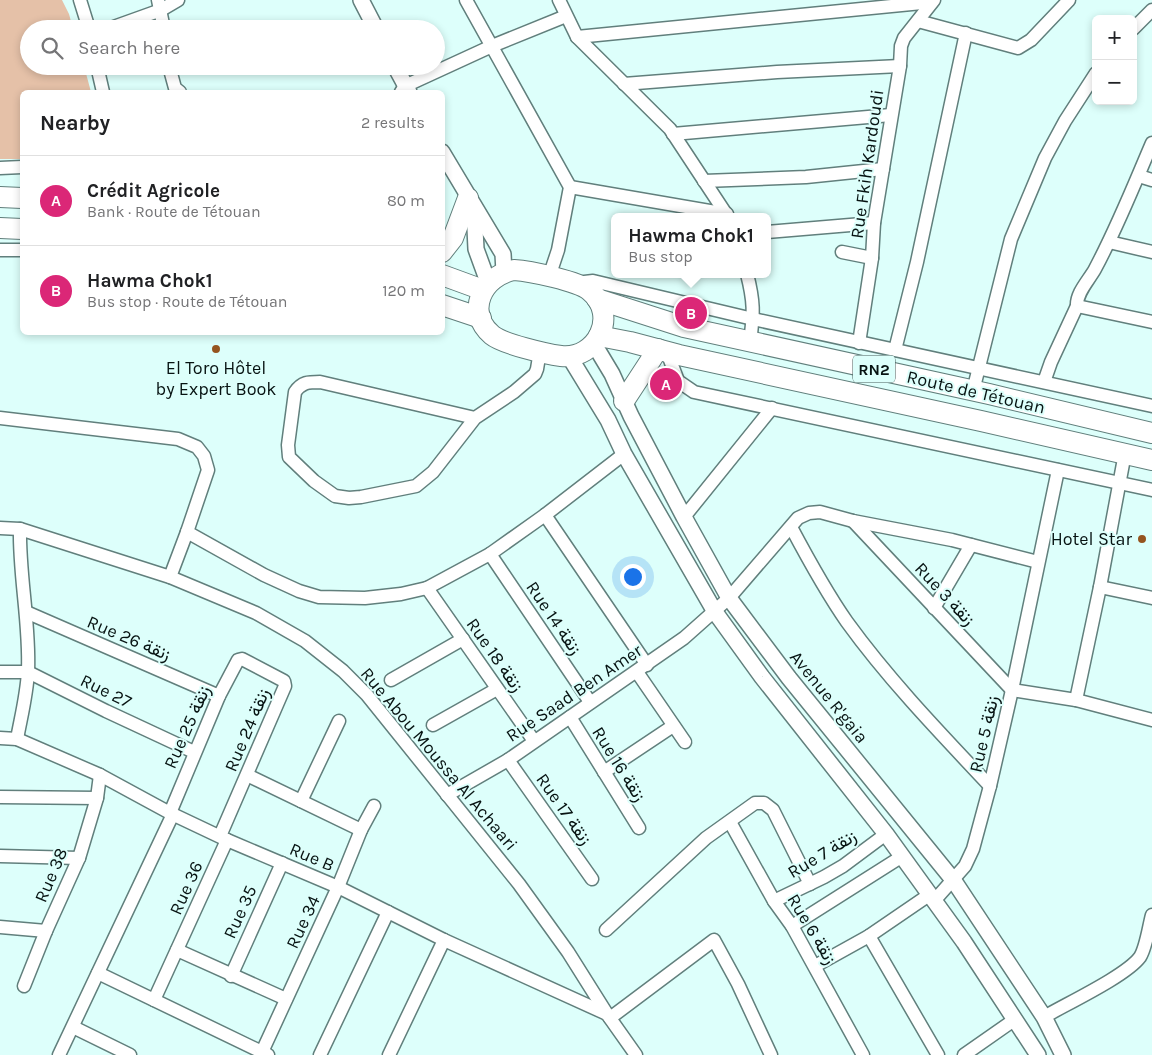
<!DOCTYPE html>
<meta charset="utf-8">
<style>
:root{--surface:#fff;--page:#f2f2f2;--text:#202124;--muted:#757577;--line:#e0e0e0;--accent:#db2777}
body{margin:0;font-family:Karla,Vazirmatn,sans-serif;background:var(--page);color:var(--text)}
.controls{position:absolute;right:15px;top:15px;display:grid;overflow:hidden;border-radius:8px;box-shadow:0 2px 8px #0003}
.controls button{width:45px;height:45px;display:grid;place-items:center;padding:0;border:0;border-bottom:1px solid var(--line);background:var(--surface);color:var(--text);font:25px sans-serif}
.you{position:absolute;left:632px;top:576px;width:18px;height:18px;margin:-12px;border:4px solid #fff;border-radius:50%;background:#1a73e8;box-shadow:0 0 0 8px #1a73e833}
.badge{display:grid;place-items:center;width:32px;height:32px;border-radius:50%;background:var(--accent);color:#fff;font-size:16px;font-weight:700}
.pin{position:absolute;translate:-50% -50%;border:2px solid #fff;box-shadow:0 1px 5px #0006}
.popup{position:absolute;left:611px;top:213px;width:160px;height:65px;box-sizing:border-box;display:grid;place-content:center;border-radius:8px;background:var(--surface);filter:drop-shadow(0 1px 4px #0005);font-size:16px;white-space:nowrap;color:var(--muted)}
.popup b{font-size:19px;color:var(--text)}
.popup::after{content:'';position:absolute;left:50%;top:100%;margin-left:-10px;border:10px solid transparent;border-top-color:var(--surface)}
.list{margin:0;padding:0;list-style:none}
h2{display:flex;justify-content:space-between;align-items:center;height:65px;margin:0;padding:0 20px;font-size:21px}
h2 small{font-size:16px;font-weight:400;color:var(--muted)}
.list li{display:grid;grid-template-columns:32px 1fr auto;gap:15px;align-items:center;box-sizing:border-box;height:90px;padding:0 20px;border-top:1px solid var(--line)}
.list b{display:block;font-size:19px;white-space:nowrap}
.list p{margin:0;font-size:16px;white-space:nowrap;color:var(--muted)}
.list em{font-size:16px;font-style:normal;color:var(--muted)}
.icon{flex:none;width:28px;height:28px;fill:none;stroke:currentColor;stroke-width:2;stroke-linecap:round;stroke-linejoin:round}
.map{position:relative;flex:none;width:1152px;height:1055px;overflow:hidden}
.search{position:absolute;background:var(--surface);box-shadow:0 2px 8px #0003;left:20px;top:20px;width:425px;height:55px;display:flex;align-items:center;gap:12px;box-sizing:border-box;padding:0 18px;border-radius:28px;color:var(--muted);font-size:19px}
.panel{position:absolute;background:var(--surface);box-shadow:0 2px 8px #0003;left:20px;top:90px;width:425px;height:245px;border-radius:8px}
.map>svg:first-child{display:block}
</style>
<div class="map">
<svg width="1152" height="1055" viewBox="0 0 1152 1055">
<rect width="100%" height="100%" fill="#ddfffb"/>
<path fill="#e5c1a8" d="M 0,0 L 62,0 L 69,14 L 73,29 L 29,29 L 29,66 L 84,66 L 91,92 L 22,92 L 22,159 L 0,159 Z"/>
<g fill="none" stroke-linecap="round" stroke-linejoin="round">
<g stroke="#617f7c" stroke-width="15">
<g id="minor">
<path d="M 80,0 L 89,29"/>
<path d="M 158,0 L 164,29"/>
<path d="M 466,0 L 570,187 L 558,250 L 549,277"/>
<path d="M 559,0 L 577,37 L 670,129 L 728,217"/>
<path d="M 918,21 L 1018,48 L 1031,40 L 1069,0"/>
<path d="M 108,29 L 161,10 L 178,0"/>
<path d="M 1133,29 L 1152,10"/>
<path d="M 577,37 L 932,2"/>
<path d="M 97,66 L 103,92"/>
<path d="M 169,66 L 175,88 L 180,92"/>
<path d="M 624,84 L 777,72 L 900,66"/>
<path d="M 401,92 L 405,86 L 492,46 L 566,16"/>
<path d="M 673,134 L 891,115"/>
<path d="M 0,168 L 22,167"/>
<path d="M 1139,176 L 1152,180"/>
<path d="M 704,181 L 806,177 L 883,169"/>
<path d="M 570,187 L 727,214"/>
<path d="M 767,232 L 874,223"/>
<path d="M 1109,242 L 1152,252"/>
<path d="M 0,250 L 22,250"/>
<path d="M 842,252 L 872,258"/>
<path d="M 747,274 C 754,301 754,314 750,341"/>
<path d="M 576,283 L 593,281 L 753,319 L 1152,406"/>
<path d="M 1077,306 L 1152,322"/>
<path d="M 859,343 L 872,258 L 874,223 L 900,66 L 901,46 L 904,38 L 934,0"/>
<path d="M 895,350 L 917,262 L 966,33"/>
<path d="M 667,352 L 678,381 L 694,392 L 1152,490"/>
<path d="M 1044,382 L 1051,362 L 1077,306 C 1076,293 1089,280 1095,269 C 1117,228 1134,185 1152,143"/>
<path d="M 973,391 L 1011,239 L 1045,158 L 1065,121 L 1096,73"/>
<path d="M 0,418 L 178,439 L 197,447 L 204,456 L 208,470 L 187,532 L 170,577"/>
<path d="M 475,418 L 320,382 C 308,382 302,382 295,392 L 288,445 L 289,457 L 314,481 L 335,496 L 349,498 L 361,497 L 416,486 L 433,472 L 475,418 L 514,392 L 535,374 L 537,369 L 540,351"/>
<path d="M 545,515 L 647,665"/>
<path d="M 684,517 L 772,408"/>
<path d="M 853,521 L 1012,690"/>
<path d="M 791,527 C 808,559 826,592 847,622 C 889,680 941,734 990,786"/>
<path d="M 0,528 L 20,529 L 170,577 L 256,613 L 305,641 L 343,671 L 367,695 L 519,884 L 568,952 L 607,1014 L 636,1055"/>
<path d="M 187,532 L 264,575 L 299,591 L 319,597 L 365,598 L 401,594 L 427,588 L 490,554 L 545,515 L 624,454"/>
<path d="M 490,554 L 590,702"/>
<path d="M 1100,587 L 1152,598"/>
<path d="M 427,588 L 534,741"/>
<path d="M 934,608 L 971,545"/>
<path d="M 26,612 L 219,696"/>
<path d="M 0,672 L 28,672 L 106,711 L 194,752"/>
<path d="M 637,672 L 685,742"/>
<path d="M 391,680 L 463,639"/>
<path d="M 1012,690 L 1076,700 L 1152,720"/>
<path d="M 1076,700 L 1100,587 L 1125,453"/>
<path d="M 570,717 L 639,828"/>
<path d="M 433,725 L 497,689"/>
<path d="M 0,738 L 17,739 L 100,775 L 170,813 L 227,840 L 338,887 L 444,940 L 607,1014"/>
<path d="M 17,739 C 21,717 27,694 28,671 C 30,623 19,576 20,529"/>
<path d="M 508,760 L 592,879"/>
<path d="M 604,772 L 673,726"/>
<path d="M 247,775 L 361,830"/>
<path d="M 447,795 L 508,760 L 684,638 L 729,598 L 798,518 L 809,513 L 820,512 L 853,521 L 952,540 L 1038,562"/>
<path d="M 0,797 L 97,798"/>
<path d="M 301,801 L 339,721"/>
<path d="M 170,813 L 219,696 L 238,660 L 242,659 L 284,681 L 285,686 L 220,836"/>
<path d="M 730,822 L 774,901 L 792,926 L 863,1055"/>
<path d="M 0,856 L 79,858"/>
<path d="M 774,901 L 824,877 L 843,866 L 886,834"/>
<path d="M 934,901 L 965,866 L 973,849 L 990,786 L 1012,690 L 1058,470"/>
<path d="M 792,926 L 901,857"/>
<path d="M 0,927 L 46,931"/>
<path d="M 606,930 L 706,838 L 755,803 L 764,803 L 773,810 L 810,884"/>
<path d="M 869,936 L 938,1055"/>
<path d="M 177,950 L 286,999"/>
<path d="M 815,966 L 869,936 L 929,895"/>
<path d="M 98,973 L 268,1055"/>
<path d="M 231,976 L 282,863"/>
<path d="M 24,986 L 46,931 L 79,858 L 97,798 L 100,775"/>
<path d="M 154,1000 L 227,840"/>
<path d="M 1044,1017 C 1066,1004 1126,976 1140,957 C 1146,948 1149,926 1152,915"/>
<path d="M 610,1018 L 714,940 L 738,984 L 771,1055"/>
<path d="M 73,1027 L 130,1055"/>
<path d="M 262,1052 L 338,887 L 361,830 L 374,806"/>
<path d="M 59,1055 L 173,814"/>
<path d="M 320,1055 L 388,912"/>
<path d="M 389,1055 L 444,940"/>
<path d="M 964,1055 L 1014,1020"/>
</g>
</g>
<g stroke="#617f7c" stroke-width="18">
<g id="tertiary">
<path d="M 361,0 L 376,29"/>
<path d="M 395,66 L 409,92"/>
<path d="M 442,152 L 503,254 L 504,272"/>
<path d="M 474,208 L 476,249 L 488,282"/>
<path d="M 594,344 L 612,374 L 631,416 L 684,517 L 729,598 L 789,678 L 954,881 L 1044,1017 L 1063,1055"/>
<path d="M 569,356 L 608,420 L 624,454 L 715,612 L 762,677 L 886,834 L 964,942 L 1038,1055"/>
</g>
</g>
<g stroke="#617f7c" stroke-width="22">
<g id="trunk">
<path d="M 0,197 L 22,198"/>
<path d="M 0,228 L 22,229"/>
<path d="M 442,252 L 453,238 L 468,198"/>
<path d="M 514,270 C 530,271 578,281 590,291 C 619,315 597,360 561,356 C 546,354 503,344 492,335 C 465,312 482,276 514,270 Z"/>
<path d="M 442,275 L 483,290"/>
<path d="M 597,299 L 684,327 L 989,394 L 1152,433"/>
<path d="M 442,305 L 481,318"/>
<path d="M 599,336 L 630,342 L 679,355 L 981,421 L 1152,460"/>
<path d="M 624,401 L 658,349"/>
</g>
</g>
<use href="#minor" stroke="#fff" stroke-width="12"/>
<use href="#tertiary" stroke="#fff" stroke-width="15"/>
<use href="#trunk" stroke="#fff" stroke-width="20"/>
</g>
<g fill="#95541f" stroke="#ddfffb" stroke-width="2">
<circle cx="216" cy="349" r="5"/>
<circle cx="1142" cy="539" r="5"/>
</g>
<g text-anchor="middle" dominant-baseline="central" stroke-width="4" stroke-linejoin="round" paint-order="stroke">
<rect fill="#ddfffb" stroke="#475a58" stroke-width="1" x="853" y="355.5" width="42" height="27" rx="4"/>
<g font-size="16" font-weight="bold" fill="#071312">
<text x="874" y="369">RN2</text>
</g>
<g font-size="18" fill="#071312" stroke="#ddfffb">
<text transform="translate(867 164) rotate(-82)">Rue Fkih Kardoudi</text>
<text transform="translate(976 392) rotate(13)">Route de Tétouan</text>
<text transform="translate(945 594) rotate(47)">Rue 3 زنقة</text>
<text transform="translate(554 618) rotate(56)">Rue 14 زنقة</text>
<text transform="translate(129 638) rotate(23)">Rue 26 زنقة</text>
<text transform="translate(495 655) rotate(55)">Rue 18 زنقة</text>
<text transform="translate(106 691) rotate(26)">Rue 27</text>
<text transform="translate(574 693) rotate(-34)">Rue Saad Ben Amer</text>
<text transform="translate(829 697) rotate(51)">Avenue R'gaia</text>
<text transform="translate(187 727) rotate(-66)">Rue 25 زنقة</text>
<text transform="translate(247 730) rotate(-67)">Rue 24 زنقة</text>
<text transform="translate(984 734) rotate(-77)">Rue 5 زنقة</text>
<text transform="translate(439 759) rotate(50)">Rue Abou Moussa Al Achaari</text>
<text transform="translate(619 764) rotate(58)">Rue 16 زنقة</text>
<text transform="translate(564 809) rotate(55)">Rue 17 زنقة</text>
<text transform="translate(822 854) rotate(-31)">Rue 7 زنقة</text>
<text transform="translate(312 857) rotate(23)">Rue B</text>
<text transform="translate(51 875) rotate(-67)">Rue 38</text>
<text transform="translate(186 888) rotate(-66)">Rue 36</text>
<text transform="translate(240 912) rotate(-66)">Rue 35</text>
<text transform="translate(303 922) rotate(-65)">Rue 34</text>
<text transform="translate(812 929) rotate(59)">Rue 6 زنقة</text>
</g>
<g font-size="18" fill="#071312" stroke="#ddfffb">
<text x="216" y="368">El Toro Hôtel<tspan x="216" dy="21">by Expert Book</tspan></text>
<text x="1132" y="539" text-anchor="end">Hotel Star</text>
</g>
</g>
</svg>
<div class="controls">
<button>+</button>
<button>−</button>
</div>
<div class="you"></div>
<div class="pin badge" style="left:666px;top:384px">A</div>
<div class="pin badge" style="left:691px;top:313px">B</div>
<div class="popup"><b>Hawma Chok1</b>Bus stop</div>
<div class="search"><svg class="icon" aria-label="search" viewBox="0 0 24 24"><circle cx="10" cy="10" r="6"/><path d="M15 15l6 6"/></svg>Search here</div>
<section class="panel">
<h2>Nearby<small>2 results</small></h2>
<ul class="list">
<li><span class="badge">A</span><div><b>Crédit Agricole</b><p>Bank · Route de Tétouan</p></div><em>80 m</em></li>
<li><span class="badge">B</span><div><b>Hawma Chok1</b><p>Bus stop · Route de Tétouan</p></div><em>120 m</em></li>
</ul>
</section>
</div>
